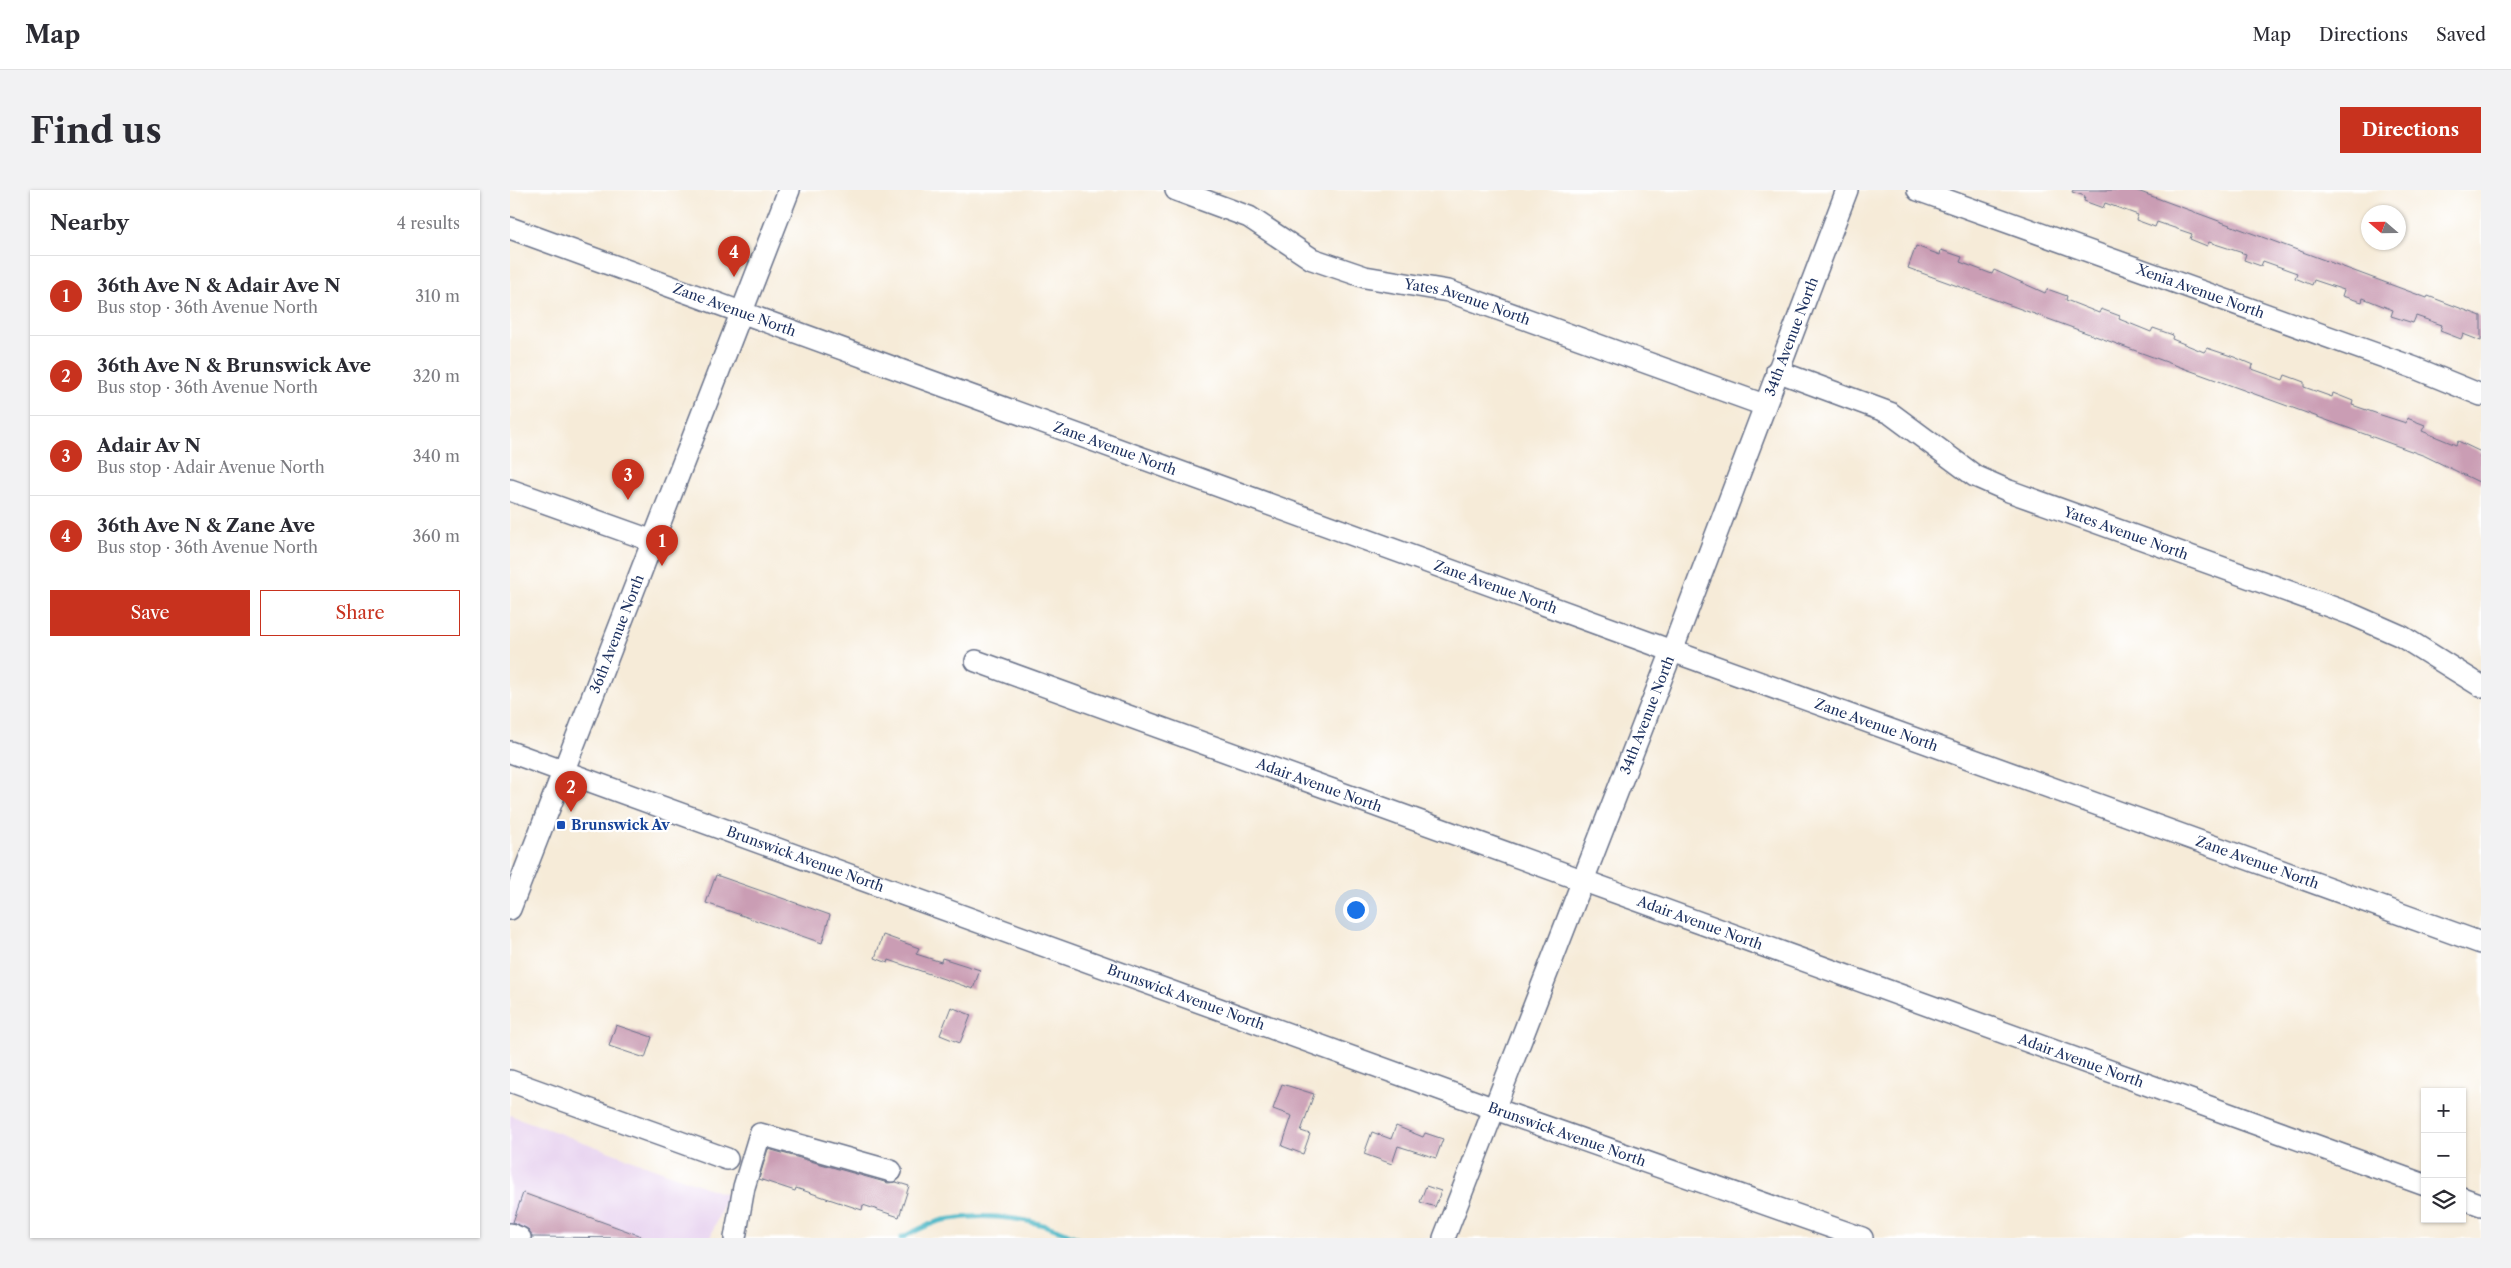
<!DOCTYPE html>
<meta charset="utf-8">
<style>
:root{--surface:#fff;--page:#f2f2f3;--text:#2b2b33;--muted:#7c7c81;--line:#e1e1e2;--accent:#c8321e}
body{margin:0;font-family:"Libre Caslon Text",serif;background:var(--page);color:var(--text)}
.controls{position:absolute;right:15px;bottom:15px;display:grid;overflow:hidden;border-radius:0px;box-shadow:0 1px 4px #0004}
.controls button{width:45px;height:45px;display:grid;place-items:center;padding:0;border:0;border-bottom:1px solid var(--line);background:var(--surface);color:var(--text);font:25px sans-serif}
.compass{position:absolute;left:1851px;top:15px;width:45px;height:45px;border-radius:50%;background:var(--surface);box-shadow:0 1px 4px #0004;rotate:290deg}
.you{position:absolute;left:845px;top:719px;width:18px;height:18px;margin:-12px;border:4px solid #fff;border-radius:50%;background:#1a73e8;box-shadow:0 0 0 8px #1a73e833}
.badge{display:grid;place-items:center;width:32px;height:32px;border-radius:50%;background:var(--accent);color:#fff;font-size:16px;font-weight:700}
.pin{position:absolute;translate:-50% -41px;filter:drop-shadow(0 1px 2px #0008)}
.pin::after{content:'';position:absolute;top:26px;width:18px;height:15px;background:inherit;clip-path:polygon(0 0,100% 0,50% 100%)}
.list{margin:0;padding:0;list-style:none}
h2{display:flex;justify-content:space-between;align-items:center;height:65px;margin:0;padding:0 20px;font-size:21px}
h2 small{font-size:16px;font-weight:400;color:var(--muted)}
.list li{display:grid;grid-template-columns:32px 1fr auto;gap:15px;align-items:center;box-sizing:border-box;height:80px;padding:0 20px;border-top:1px solid var(--line)}
.list b{display:block;font-size:19px;white-space:nowrap}
.list p{margin:0;font-size:16px;white-space:nowrap;color:var(--muted)}
.list em{font-size:16px;font-style:normal;color:var(--muted)}
.actions{display:flex;gap:10px;padding:15px 20px}
.actions a{flex:1;padding:11px 0;border:1px solid var(--accent);border-radius:0px;text-align:center;font-size:18px;color:var(--accent)}
.actions .main{background:var(--accent);color:#fff}
.icon{flex:none;width:28px;height:28px;fill:none;stroke:currentColor;stroke-width:2;stroke-linecap:round;stroke-linejoin:round}
.map{position:relative;flex:none;width:1971px;height:1048px;overflow:hidden;border-radius:0px}
header{display:flex;align-items:center;gap:30px;box-sizing:border-box;height:70px;padding:0 25px;background:var(--surface);border-bottom:1px solid var(--line)}
header strong{font-size:24px}
nav{display:flex;gap:28px;margin-inline-start:auto;font-size:18px}
.intro{display:flex;align-items:center;justify-content:space-between;box-sizing:border-box;height:120px;padding:0 30px}
h1{margin:0;font-size:35px}
.button{padding:12px 22px;border-radius:0px;background:var(--accent);color:#fff;font-size:18px;font-weight:700}
main{display:flex;gap:30px;padding:0 30px}
aside{flex:1;background:var(--surface);border-radius:0px;box-shadow:0 1px 4px #0004}
.map>svg:first-child{display:block}
</style>
<header>
<strong>Map</strong>
<nav><a>Map</a><a>Directions</a><a>Saved</a></nav>
</header>
<div class="intro"><h1>Find us</h1><a class="button">Directions</a></div>
<main>
<aside>
<h2>Nearby<small>4 results</small></h2>
<ul class="list">
<li><span class="badge">1</span><div><b>36th Ave N &amp; Adair Ave N</b><p>Bus stop · 36th Avenue North</p></div><em>310 m</em></li>
<li><span class="badge">2</span><div><b>36th Ave N &amp; Brunswick Ave</b><p>Bus stop · 36th Avenue North</p></div><em>320 m</em></li>
<li><span class="badge">3</span><div><b>Adair Av N</b><p>Bus stop · Adair Avenue North</p></div><em>340 m</em></li>
<li><span class="badge">4</span><div><b>36th Ave N &amp; Zane Ave</b><p>Bus stop · 36th Avenue North</p></div><em>360 m</em></li>
</ul>
<div class="actions"><a class="main">Save</a><a>Share</a></div>
</aside>
<div class="map">
<svg width="1971" height="1048" viewBox="0 0 1971 1048">
<rect width="100%" height="100%" fill="#fff"/>
<filter id="ink" filterUnits="userSpaceOnUse"><feTurbulence type="fractalNoise" baseFrequency=".02" numOctaves="2"/><feDisplacementMap in="SourceGraphic" scale="10" xChannelSelector="R" yChannelSelector="G"/><feConvolveMatrix kernelMatrix="1 2 1 2 8 2 1 2 1" color-interpolation-filters="sRGB"/></filter>
<filter id="wash" filterUnits="userSpaceOnUse"><feTurbulence type="fractalNoise" baseFrequency=".0096" numOctaves="4" result="noise"/><feDisplacementMap in="SourceGraphic" scale="20" xChannelSelector="R" yChannelSelector="G"/><feGaussianBlur stdDeviation="1.12" result="paint"/><feColorMatrix in="noise" values="0 0 0 0 0 0 0 0 0 0 0 0 0 0 0 0 0 1.4 0 .05"/><feComposite in="paint" operator="in"/></filter>
<g filter="url(#wash)">
<rect width="100%" height="100%" fill="#f6ebd8"/>
<path fill="#e7d2ef" d="M 0,925 L 217,1005 L 200,1048 L 0,1048 Z"/>
<g fill="none" stroke-linecap="round" stroke-linejoin="round">
<path stroke="#49b6c5" stroke-width="5" d="M 391,1048 C 404,1042 419,1033 434,1030 C 478,1022 527,1028 567,1048"/>
</g>
<g id="blocks">
<g fill="#ca9db4">
<path d="M 1563,0 L 1625,0 L 1917,108 L 1918,106 L 1971,126 L 1971,151 L 1953,144 L 1951,149 L 1930,141 L 1932,135 L 1906,126 L 1903,133 L 1881,126 L 1883,120 L 1853,108 L 1852,112 L 1832,106 L 1834,100 L 1804,90 L 1802,95 L 1785,88 L 1787,83 L 1753,71 L 1751,76 L 1734,70 L 1736,64 L 1699,52 L 1697,56 L 1680,49 L 1682,44 L 1647,32 L 1645,37 L 1626,30 L 1628,25 L 1595,13 L 1593,18 L 1574,11 L 1575,6 L 1562,2 Z"/>
<path d="M 1406,56 L 1430,65 L 1431,60 L 1452,67 L 1450,72 L 1482,84 L 1484,80 L 1535,103 L 1537,99 L 1557,106 L 1556,110 L 1589,123 L 1591,119 L 1610,126 L 1609,129 L 1641,142 L 1643,138 L 1663,145 L 1662,149 L 1694,162 L 1697,158 L 1724,167 L 1743,175 L 1742,179 L 1773,190 L 1775,185 L 1794,192 L 1794,197 L 1822,207 L 1823,203 L 1843,211 L 1842,215 L 1871,225 L 1896,233 L 1897,228 L 1915,235 L 1912,241 L 1946,255 L 1948,251 L 1971,262 L 1971,293 L 1915,266 L 1398,78 Z"/>
<path d="M 206,685 L 320,725 L 312,753 L 196,713 Z"/>
<path d="M 373,745 L 409,758 L 406,764 L 431,772 L 432,768 L 470,780 L 463,799 L 379,770 L 378,773 L 365,768 Z"/>
<path d="M 441,817 L 461,825 L 450,853 L 430,845 Z"/>
<path d="M 106,835 L 142,847 L 135,868 L 99,856 Z"/>
<path d="M 772,894 L 804,904 L 791,941 L 800,944 L 793,964 L 772,956 L 782,926 L 763,919 Z"/>
<path d="M 886,936 L 913,947 L 915,943 L 933,949 L 926,968 L 888,956 L 882,974 L 854,964 L 862,942 L 881,949 Z"/>
<path d="M 258,959 L 378,993 L 386,992 L 399,996 L 389,1027 L 353,1015 L 352,1020 L 286,998 L 285,1001 L 249,989 Z"/>
<path d="M 916,996 L 931,1001 L 925,1017 L 910,1012 Z"/>
<path d="M 13,1003 L 131,1046 L 131,1048 L 22,1047 L 19,1040 L 3,1032 Z"/>
</g>
</g>
</g>
<g filter="url(#ink)">
<use href="#blocks" fill-opacity="0" stroke="#687189" stroke-width="1"/>
<g fill="none" stroke-linecap="round" stroke-linejoin="round">
<g stroke="#687189" stroke-width="24">
<g id="minor">
<path id="s1" d="M 666,0 L 739,27 L 802,69 L 855,87 L 938,101 L 1254,215"/>
<path id="s2" d="M 1408,0 L 1905,178 L 1971,205"/>
<path id="s3" d="M 0,38 L 1162,461 L 1971,753"/>
<path id="s4" d="M 1267,181 L 1380,223 L 1465,286 L 1499,301 L 1841,424 L 1891,446 L 1971,496"/>
<path d="M 0,300 L 143,351"/>
<path id="s5" d="M 466,471 L 1915,995"/>
<path id="s6" d="M 0,562 L 985,919 L 1352,1048"/>
<path id="s7" d="M 0,719 L 279,0"/>
<path d="M 0,891 L 217,969"/>
<path d="M 1952,1008 L 1971,1015"/>
<path d="M 0,1044 L 10,1048"/>
<path d="M 225,1048 L 234,997 L 250,944 L 381,981"/>
<path id="s8" d="M 934,1048 L 1162,461 L 1337,0"/>
</g>
</g>
<use href="#minor" stroke="#fff" stroke-width="21"/>
</g>
</g>
<rect fill="#1a4fb4" stroke="#fff" stroke-width="2" x="46" y="630" width="10" height="10" rx="2.5"/>
<g text-anchor="middle" dominant-baseline="central" stroke-width="4.5" stroke-linejoin="round" paint-order="stroke">
<g font-size="14" fill="#1b2f5e" stroke="#fff">
<text stroke="none"><textPath href="#s2" startOffset="300">Xenia Avenue North</textPath></text>
<text stroke="none"><textPath href="#s1" startOffset="315">Yates Avenue North</textPath></text>
<text stroke="none"><textPath href="#s3" startOffset="239">Zane Avenue North</textPath></text>
<text stroke="none"><textPath href="#s8" startOffset="966">34th Avenue North</textPath></text>
<text stroke="none"><textPath href="#s3" startOffset="644">Zane Avenue North</textPath></text>
<text stroke="none"><textPath href="#s4" startOffset="388">Yates Avenue North</textPath></text>
<text stroke="none"><textPath href="#s3" startOffset="1049">Zane Avenue North</textPath></text>
<text stroke="none"><textPath href="#s7" startOffset="295">36th Avenue North</textPath></text>
<text stroke="none"><textPath href="#s8" startOffset="561">34th Avenue North</textPath></text>
<text stroke="none"><textPath href="#s3" startOffset="1454">Zane Avenue North</textPath></text>
<text stroke="none"><textPath href="#s5" startOffset="365">Adair Avenue North</textPath></text>
<text stroke="none"><textPath href="#s6" startOffset="314">Brunswick Avenue North</textPath></text>
<text stroke="none"><textPath href="#s3" startOffset="1859">Zane Avenue North</textPath></text>
<text stroke="none"><textPath href="#s5" startOffset="770">Adair Avenue North</textPath></text>
<text stroke="none"><textPath href="#s6" startOffset="719">Brunswick Avenue North</textPath></text>
<text stroke="none"><textPath href="#s5" startOffset="1175">Adair Avenue North</textPath></text>
<text stroke="none"><textPath href="#s6" startOffset="1124">Brunswick Avenue North</textPath></text>
</g>
<g font-size="14" font-weight="bold" fill="#164399" stroke="#fff" text-anchor="start">
<text x="61" y="635">Brunswick Av</text>
</g>
</g>
</svg>
<div class="controls">
<button>+</button>
<button>−</button>
<button><svg class="icon" aria-label="layers" viewBox="0 0 24 24"><path d="M12 4l9 5-9 5-9-5zM3 14l9 5 9-5"/></svg></button>
</div>
<svg class="compass" viewBox="-18 -18 36 36"><path d="M0-13l5 13h-10z" fill="#e53935"/><path d="M0 13l5-13h-10z" fill="#7c7c81"/></svg>
<div class="you"></div>
<div class="pin badge" style="left:152px;top:376px">1</div>
<div class="pin badge" style="left:61px;top:622px">2</div>
<div class="pin badge" style="left:118px;top:310px">3</div>
<div class="pin badge" style="left:224px;top:87px">4</div>
</div>
</main>
